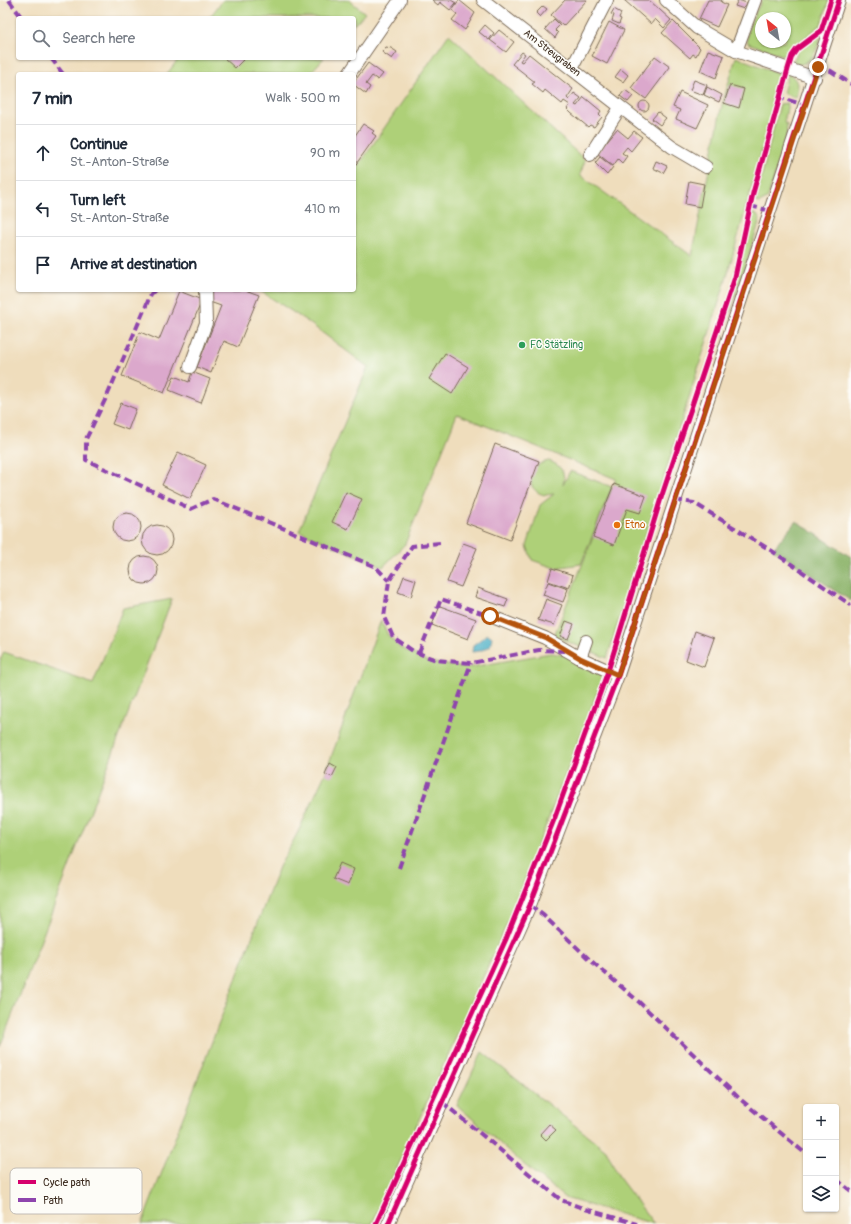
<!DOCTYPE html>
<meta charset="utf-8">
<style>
:root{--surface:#fff;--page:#f2f2f3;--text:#1f2937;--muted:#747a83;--line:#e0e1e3}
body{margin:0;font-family:Pangolin,sans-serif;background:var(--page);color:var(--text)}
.controls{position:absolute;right:12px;bottom:12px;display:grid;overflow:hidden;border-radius:4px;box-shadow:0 1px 3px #0004}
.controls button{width:36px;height:36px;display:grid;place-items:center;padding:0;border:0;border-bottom:1px solid var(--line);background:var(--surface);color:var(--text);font:20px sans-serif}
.compass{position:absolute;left:755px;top:12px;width:36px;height:36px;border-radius:50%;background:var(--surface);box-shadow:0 1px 3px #0004;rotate:329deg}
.stop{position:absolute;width:12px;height:12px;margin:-9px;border:3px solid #b45309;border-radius:50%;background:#fff}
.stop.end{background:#b45309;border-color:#fff;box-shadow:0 1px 4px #0008}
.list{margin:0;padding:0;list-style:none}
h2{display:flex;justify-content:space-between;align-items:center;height:52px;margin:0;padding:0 16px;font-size:17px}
h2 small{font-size:13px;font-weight:400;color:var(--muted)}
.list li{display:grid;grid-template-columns:26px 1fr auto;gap:12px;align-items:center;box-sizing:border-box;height:56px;padding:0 16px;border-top:1px solid var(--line)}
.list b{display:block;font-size:15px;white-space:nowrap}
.list p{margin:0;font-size:13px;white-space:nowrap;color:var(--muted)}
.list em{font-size:13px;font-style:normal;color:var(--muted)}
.icon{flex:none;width:22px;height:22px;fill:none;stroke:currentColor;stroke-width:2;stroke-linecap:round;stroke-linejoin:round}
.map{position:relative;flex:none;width:851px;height:1224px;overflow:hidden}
.search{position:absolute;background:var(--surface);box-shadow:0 1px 3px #0004;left:16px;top:16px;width:340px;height:44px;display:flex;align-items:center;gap:10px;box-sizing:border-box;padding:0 14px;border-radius:4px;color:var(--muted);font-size:15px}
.panel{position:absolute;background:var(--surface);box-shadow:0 1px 3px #0004;left:16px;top:72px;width:340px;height:220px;border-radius:4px}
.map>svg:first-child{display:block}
</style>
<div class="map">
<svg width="851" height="1224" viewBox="0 0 851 1224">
<rect width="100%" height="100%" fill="#fdfcf7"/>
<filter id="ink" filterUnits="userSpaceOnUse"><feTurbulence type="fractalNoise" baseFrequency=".025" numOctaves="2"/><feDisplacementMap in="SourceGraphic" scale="8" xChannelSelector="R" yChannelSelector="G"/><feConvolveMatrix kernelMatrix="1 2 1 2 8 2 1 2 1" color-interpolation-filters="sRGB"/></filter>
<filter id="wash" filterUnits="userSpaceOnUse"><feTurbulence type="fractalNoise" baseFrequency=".012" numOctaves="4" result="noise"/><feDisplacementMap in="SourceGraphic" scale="16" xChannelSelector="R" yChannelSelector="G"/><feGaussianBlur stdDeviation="0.9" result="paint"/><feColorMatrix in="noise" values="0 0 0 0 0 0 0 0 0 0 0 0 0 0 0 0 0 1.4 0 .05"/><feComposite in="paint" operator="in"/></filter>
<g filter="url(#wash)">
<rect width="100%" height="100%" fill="#efddbc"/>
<g fill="#aed078" stroke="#747d4b" fill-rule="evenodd">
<path d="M 223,0 L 349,0 L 365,13 L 354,25 L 354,18 L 209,18 Z"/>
<path d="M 762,0 L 829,0 L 821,25 L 791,49 L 787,57 L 748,43 C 744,29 756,13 762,0 ZM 761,18 L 785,18 L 785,42 L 761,42 Z"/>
<path d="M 822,33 C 817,48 813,68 792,64 L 798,51 Z"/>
<path d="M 449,34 L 585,160 L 580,175 L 692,256 L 721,109 L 736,57 L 783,75 L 725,283 L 607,658 L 554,636 L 616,479 L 457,414 L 405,544 L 383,567 L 299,531 L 368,367 L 308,322 L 259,290 L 354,290 L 354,172 Z"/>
<path d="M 179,58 L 324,58 L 309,74 L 167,74 Z"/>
<path d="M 788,74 C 799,78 798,89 796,98 L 783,93 Z"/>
<path d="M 788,103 L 784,123 L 787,124 L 786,143 L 767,199 L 759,203 L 755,202 L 780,104 Z"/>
<path d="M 752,213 L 757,215 L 760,220 L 722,337 L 716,339 L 731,296 Z"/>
<path d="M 549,461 C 561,465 566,473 563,485 L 570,471 L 612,487 L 581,564 L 555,568 L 532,560 L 527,546 L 540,505 L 554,494 C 552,494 548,495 545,495 C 524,491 526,464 549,461 Z"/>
<path d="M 172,599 L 0,1047 L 0,661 L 4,652 L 93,684 L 123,608 Z"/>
<path d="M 381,620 L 388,635 L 399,647 L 429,662 L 466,668 L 551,653 L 568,656 L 605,673 L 511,915 L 372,1224 L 142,1224 L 279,867 L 298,832 L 325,774 Z"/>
<path d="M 482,1052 L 606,1150 L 620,1179 L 654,1224 L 565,1198 L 521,1162 L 457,1105 Z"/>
</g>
<path fill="#8ab268" stroke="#626e43" d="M 796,521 L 851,557 L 851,601 L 773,549 Z"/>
<path fill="#46adc5" stroke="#406c72" d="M 488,634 L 492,637 L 490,646 L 480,651 L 472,652 L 473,645 Z"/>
<g id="blocks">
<g fill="#dba8cc">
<path d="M 432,0 L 451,0 L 456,3 L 450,10 L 440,2 L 438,5 Z"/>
<path d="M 459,0 L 475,13 L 465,30 L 452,20 L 457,14 L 452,10 Z"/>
<path d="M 565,0 L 587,0 L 563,26 L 551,15 Z"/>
<path d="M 624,0 L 649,0 L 671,20 L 664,28 L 655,19 L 651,24 Z"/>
<path d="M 708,0 L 722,0 L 721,2 L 727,5 L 717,27 L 699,19 Z"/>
<path d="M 738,0 L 747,3 L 744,9 L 735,6 Z"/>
<path d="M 543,6 L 547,9 L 540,17 L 536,13 Z"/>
<path d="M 614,9 L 621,13 L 619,18 L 621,19 L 619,24 L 612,21 L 614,15 L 611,14 Z"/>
<path d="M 554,19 L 560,25 L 555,30 L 558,33 L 555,38 L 545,29 Z"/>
<path d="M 673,21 L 700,48 L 696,56 L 693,54 L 690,58 L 662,33 Z"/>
<path d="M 609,22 L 624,30 L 607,64 L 592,56 Z"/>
<path d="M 485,25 L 494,33 L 489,40 L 479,32 Z"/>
<path d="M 499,30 L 514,42 L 506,52 L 490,40 Z"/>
<path d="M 386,47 L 391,48 L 397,52 L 392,59 L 382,52 Z"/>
<path d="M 708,50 L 724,56 L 716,78 L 700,71 Z"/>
<path d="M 522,52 L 525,54 L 520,61 L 522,62 L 529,54 L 573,89 L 567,98 L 569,100 L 574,93 L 581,98 L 575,105 L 577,106 L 584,97 L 601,111 L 599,114 L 602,117 L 594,127 L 590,125 L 588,127 L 571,113 L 567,109 L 570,105 L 564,101 L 562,104 L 545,90 L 543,93 L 532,84 L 535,82 L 512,64 Z"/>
<path d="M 655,56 L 670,67 L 646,99 L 631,88 Z"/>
<path d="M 224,58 L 245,58 L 235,68 Z"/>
<path d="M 368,63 L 383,74 L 378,80 L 372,76 L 366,84 L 370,87 L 366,94 L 354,85 L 354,82 Z"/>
<path d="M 621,69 L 628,75 L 623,82 L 615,77 Z"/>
<path d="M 694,80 L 707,85 L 703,95 L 690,90 Z"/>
<path d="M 730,85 L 744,89 L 739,108 L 724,103 Z"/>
<path d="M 707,87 L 722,95 L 719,102 L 704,95 Z"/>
<path d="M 625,90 L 633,96 L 628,102 L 620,96 Z"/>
<path d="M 680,92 L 708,105 L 697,128 L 676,119 L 680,110 L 673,107 Z"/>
<circle cx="644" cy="106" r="5"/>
<path d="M 658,112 L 666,118 L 660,125 L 652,119 Z"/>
<path d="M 363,124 L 374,131 L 372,133 L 376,136 L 354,167 L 354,137 Z"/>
<path d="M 617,129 L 628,138 L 634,131 L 642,137 L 631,151 L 627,147 L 622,153 L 627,156 L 622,163 L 618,159 L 613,166 L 597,153 Z"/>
<path d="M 600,157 L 613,167 L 607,175 L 595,163 Z"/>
<path d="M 656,161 L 667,166 L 663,173 L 653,168 Z"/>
<path d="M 689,181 L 704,184 L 700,207 L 685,204 Z"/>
<path d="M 211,290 L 245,290 L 259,295 L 238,347 L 224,341 L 211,373 L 197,367 L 221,306 L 207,301 Z"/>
<path d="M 179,291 L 202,300 L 164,393 L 122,376 L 140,332 L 159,340 Z"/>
<path d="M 445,353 L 468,367 L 452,394 L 429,379 Z"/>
<path d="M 192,372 L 210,379 L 201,403 L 169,390 L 174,376 L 189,382 Z"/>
<path d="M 121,403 L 136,409 L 128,430 L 112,424 Z"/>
<path d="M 495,444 L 539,461 L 510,540 L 466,523 Z"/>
<path d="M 178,452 L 206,465 L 190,499 L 162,485 Z"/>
<path d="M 614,484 L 646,496 L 640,513 L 627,509 L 614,545 L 593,537 Z"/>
<path d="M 346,492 L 362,499 L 348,529 L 332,522 Z"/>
<circle cx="127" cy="527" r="14"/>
<circle cx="157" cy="540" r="15"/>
<path d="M 463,543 L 477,548 L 461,587 L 447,582 Z"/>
<circle cx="144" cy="570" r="14"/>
<path d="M 552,568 L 573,575 L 569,588 L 548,581 Z"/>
<path d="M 404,576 L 416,580 L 411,597 L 398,592 Z"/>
<path d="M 548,582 L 568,589 L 563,602 L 543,595 Z"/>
<path d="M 478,588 L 508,599 L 505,607 L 475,597 Z"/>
<path d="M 546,599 L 562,605 L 554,625 L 538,620 Z"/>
<path d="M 440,606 L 476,619 L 468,639 L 432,625 Z"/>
<path d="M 566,621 L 574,624 L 568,639 L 560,636 Z"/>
<path d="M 695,631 L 714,638 L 704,667 L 686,660 Z"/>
<path d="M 330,763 L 337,767 L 332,777 L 325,774 Z"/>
<path d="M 340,863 L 354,869 L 348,885 L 333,879 Z"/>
<path d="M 549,1124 L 556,1130 L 546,1140 L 540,1134 Z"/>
</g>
</g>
</g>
<g filter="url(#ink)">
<use href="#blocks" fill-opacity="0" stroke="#7a6955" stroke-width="1"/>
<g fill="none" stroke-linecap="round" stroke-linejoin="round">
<g stroke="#7a6955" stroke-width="14">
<g id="minor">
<path d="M 483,0 L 672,147 L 706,167"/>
<path d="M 666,0 L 697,28 L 736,51 L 815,78"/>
<path d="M 736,51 L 755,0"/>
<path d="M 572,68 L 607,0"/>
<path d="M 349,74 L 400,0"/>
<path d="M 590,155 L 620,108"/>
<path d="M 190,367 L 206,323 L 205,290"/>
<path d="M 490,616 L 545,638 L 580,658 L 618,675"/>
<path d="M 580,658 L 586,641"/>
<path d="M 388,1224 L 530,905 L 618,675 L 839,0"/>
</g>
</g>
<use href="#minor" stroke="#fff" stroke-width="12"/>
<g stroke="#8e44ad" stroke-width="4" stroke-dasharray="8 4" stroke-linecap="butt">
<path d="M 9,0 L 22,18"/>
<path d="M 51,58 L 63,74"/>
<path d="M 818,67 L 831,71 L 851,84"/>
<path d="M 777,101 L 784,99 L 806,105"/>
<path d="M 750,206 L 771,211"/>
<path d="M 155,290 L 151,294 L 108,394 L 86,439 L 86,460 L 191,509 L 213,499 L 376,567 L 389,581"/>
<path d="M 675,500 L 694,503 L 772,551 L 851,605"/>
<path d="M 440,543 L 412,546 L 389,581 L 384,617 L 393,637 L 413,651 L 436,660 L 471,663 L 539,650 L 567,651"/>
<path d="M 419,653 L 441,599 L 490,616"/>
<path d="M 399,868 L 471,663"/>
<path d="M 530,905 L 543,915 L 589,959 L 639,1002 L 740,1099 L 806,1154"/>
<path d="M 442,1102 L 561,1200 L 585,1209 L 637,1224"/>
<path d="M 836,1179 L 851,1191"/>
</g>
<g stroke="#fdfcf7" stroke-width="8">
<g id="cycleway">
<path d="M 376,1224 L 506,939 L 555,817 L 608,671 L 662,495 L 735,277 L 753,193 L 788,69 L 792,56 L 797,49 L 821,31 L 831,0"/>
<path d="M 388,1224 L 530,905 L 618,675 L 839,0"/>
</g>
</g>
<use href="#cycleway" stroke="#d6006c" stroke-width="5"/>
</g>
</g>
<g fill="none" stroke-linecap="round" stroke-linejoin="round" filter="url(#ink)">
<path stroke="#b45309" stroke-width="5" d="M 490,616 L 546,638 L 580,658 L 618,675 L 818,67"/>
</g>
<circle fill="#2e9e5b" stroke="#fdfcf7" stroke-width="1.5" cx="522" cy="345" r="4"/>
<circle fill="#e8710a" stroke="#fdfcf7" stroke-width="1.5" cx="617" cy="525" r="4"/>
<g text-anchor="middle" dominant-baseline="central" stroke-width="3" stroke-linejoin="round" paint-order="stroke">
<g font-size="10" fill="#3b2a1e" stroke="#fdfcf7">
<text transform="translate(552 53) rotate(38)">Am Streugraben</text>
</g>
<g font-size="10" fill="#27864d" stroke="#fdfcf7" text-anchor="start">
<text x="530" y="345">FC Stätzling</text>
</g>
<g font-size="10" fill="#c56008" stroke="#fdfcf7" text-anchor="start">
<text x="625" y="525">Etno</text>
</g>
</g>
<rect x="10" y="1168" width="132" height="46" rx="6" fill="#fdfcf7" stroke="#c3bdb6" stroke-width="1"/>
<rect x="18" y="1180" width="18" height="4" fill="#d6006c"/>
<rect x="18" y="1198" width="18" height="4" fill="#8e44ad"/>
<g font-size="11" fill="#3b2a1e">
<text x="43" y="1186">Cycle path</text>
<text x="43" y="1204">Path</text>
</g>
</svg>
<div class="controls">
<button>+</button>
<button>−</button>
<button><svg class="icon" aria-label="layers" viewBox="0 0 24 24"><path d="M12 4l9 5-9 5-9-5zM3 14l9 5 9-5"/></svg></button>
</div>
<svg class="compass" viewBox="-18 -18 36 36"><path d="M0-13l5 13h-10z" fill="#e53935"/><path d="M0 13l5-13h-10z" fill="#747a83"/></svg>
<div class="stop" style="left:490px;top:616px"></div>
<div class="stop end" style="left:818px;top:67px"></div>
<div class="search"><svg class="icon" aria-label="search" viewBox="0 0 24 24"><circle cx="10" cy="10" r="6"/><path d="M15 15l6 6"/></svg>Search here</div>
<section class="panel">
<h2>7 min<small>Walk · 500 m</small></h2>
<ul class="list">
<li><svg class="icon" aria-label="ahead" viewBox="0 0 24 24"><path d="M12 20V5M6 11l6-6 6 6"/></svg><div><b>Continue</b><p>St.-Anton-Straße</p></div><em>90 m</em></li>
<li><svg class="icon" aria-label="left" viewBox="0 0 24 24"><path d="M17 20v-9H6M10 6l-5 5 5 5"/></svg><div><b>Turn left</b><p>St.-Anton-Straße</p></div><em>410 m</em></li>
<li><svg class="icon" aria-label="arrive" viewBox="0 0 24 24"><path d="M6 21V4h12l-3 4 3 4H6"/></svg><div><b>Arrive at destination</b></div></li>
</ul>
</section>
</div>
